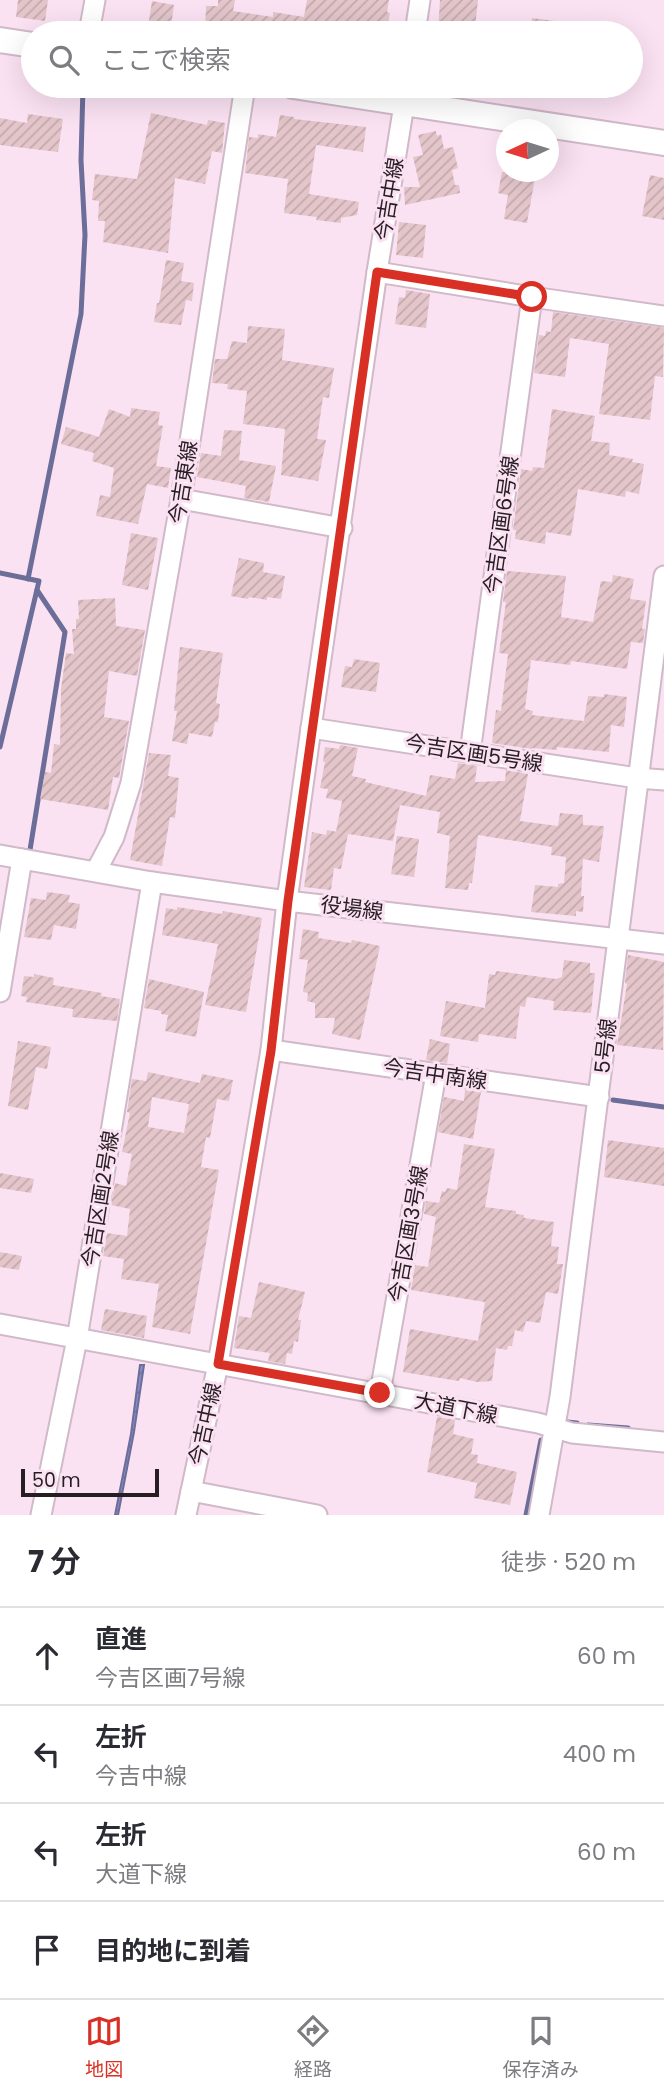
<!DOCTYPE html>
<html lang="ja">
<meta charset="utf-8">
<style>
:root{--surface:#fff;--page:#f2f2f3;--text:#2b2b33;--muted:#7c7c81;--line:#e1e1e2;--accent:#d93025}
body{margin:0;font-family:Poppins,"Noto Sans JP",sans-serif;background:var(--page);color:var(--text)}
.compass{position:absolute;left:496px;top:119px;width:63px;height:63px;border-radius:50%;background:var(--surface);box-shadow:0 7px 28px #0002;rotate:266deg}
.scale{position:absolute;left:21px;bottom:18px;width:138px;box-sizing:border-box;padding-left:7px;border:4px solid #271e24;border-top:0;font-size:19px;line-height:24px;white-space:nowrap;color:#271e24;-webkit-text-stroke:5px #fbe2f3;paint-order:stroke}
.stop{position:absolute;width:21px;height:21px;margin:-16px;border:5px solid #d93025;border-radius:50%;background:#fff}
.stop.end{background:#d93025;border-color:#fff;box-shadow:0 2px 7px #0008}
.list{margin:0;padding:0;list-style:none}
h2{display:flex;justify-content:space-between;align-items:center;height:91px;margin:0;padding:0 28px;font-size:30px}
h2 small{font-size:23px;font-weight:400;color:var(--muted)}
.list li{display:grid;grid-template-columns:46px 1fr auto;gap:21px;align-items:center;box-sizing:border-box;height:98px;padding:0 28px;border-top:2px solid var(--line)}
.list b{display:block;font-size:26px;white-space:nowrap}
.list p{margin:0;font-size:23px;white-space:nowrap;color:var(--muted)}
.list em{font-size:23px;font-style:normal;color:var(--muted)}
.icon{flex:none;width:38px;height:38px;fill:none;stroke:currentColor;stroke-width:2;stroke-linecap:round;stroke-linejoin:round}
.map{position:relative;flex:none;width:664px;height:1515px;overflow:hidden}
.search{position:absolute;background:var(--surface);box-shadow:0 7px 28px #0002;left:21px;right:21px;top:21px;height:77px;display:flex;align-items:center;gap:18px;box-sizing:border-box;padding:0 24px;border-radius:38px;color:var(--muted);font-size:26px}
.sheet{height:483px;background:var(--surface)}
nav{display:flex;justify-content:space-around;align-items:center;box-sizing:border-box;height:98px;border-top:2px solid var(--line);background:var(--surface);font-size:19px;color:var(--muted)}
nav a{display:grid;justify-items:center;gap:4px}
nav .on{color:var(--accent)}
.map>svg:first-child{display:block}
</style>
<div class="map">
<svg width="664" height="1515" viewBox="0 0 664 1515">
<defs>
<pattern id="water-waves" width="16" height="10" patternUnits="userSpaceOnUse" patternTransform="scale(1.75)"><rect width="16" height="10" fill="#8b8fcb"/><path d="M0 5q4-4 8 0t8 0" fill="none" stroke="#7274a5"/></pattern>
<pattern id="building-hatch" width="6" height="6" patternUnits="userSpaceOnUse" patternTransform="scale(1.75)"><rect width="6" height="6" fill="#e3c5ca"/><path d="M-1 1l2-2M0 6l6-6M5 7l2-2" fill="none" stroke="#c3a9ad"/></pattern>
</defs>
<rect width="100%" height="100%" fill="#fbe2f3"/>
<path fill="url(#water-waves)" stroke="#6d6d99" stroke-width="2" d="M 140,1365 L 144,1365 L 134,1432 L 118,1515 L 115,1515 L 131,1434 Z"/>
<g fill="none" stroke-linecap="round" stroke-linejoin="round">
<g stroke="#6d6d99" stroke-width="5">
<path d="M 0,573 L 39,581 L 0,747"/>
<path d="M 28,579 L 81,314 L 85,235 L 81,160 L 83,86"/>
<path d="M 30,850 L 65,632 L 37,590"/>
<path d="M 613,1100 L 664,1107"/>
<path d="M 567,1422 L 577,1423"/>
<path d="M 588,1425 L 628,1428"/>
<path d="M 526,1515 L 541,1440"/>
</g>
</g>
<g fill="url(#building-hatch)" fill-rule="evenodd">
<path d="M 18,0 L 48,0 L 45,21 L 16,17 Z"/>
<path d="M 218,0 L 235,0 L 233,11 L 273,17 L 273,12 L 304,17 L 307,0 L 389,0 L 387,12 L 390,13 L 386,32 L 337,22 L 335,33 L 205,33 L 206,6 L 218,6 Z"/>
<path d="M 440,0 L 478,0 L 475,28 L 472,28 L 471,33 L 438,31 Z"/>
<path d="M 152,1 L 174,5 L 170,33 L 147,33 Z"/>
<path d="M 532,18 L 578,24 L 578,33 L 530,33 Z"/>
<path d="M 151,113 L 207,125 L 208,120 L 225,123 L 222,153 L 212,151 L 205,184 L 175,178 L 168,253 L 103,242 L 105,221 L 98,221 L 99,201 L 92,200 L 95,174 L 137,179 Z"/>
<path d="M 28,114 L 63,119 L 58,152 L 0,145 L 0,118 L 27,123 Z"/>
<path d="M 280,115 L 294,117 L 294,119 L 366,127 L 363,152 L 316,145 L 309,194 L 359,202 L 357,215 L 341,218 L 341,223 L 316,220 L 317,217 L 284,213 L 288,179 L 245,173 L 249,137 L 258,138 L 258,134 L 276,137 Z"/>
<path d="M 436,131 L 437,136 L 441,134 L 444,149 L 453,147 L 458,168 L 452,170 L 455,185 L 459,185 L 460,193 L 405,205 L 404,187 L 420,187 L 413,157 L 423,155 L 418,135 Z"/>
<path d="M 502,172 L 536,172 L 527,223 L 504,219 L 508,195 L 498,193 Z"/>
<path d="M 650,175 L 664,178 L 664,220 L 642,216 Z"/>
<path d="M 399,222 L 426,225 L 423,258 L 396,255 Z"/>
<path d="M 166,260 L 184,263 L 181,281 L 194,283 L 192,301 L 186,300 L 181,325 L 154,322 L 157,303 L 159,303 Z"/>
<path d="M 406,290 L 430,294 L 426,328 L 395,324 L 399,297 L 405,298 Z"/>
<path d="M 553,312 L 664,328 L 663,377 L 655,376 L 650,420 L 599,414 L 609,344 L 570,338 L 565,377 L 534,373 L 539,335 L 545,336 L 546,331 L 551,332 Z"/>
<path d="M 248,326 L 285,329 L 282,360 L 334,368 L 329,398 L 323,397 L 317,439 L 326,440 L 318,481 L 281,475 L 285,429 L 243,424 L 247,391 L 227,389 L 228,384 L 212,383 L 215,359 L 227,359 L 232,341 L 247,343 Z"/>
<path d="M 131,408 L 160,412 L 158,425 L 163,426 L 156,466 L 171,468 L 168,488 L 147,484 L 138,524 L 96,516 L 100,495 L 110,497 L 114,468 L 92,461 L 94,453 L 61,444 L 66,427 L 99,437 L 109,409 L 130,417 Z"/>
<path d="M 552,409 L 595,416 L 591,441 L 610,443 L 609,455 L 633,459 L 632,462 L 644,464 L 639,494 L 626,491 L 625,497 L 578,489 L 571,536 L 546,532 L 545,544 L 515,539 L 516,530 L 513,530 L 521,469 L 532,471 L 533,467 L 544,468 Z"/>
<path d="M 224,430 L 242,431 L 239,460 L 276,466 L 269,502 L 244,498 L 246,486 L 197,477 L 201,453 L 221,456 Z"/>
<path d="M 131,533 L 158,538 L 148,590 L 122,585 Z"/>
<path d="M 239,558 L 264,563 L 263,572 L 285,576 L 281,599 L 267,597 L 267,600 L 249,597 L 248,599 L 231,596 Z"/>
<path d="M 507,571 L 566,576 L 561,617 L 593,622 L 601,581 L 612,582 L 613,575 L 634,579 L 630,599 L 646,601 L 642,629 L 645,629 L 643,643 L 631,642 L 627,669 L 571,661 L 570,665 L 531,660 L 525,709 L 533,711 L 532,715 L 584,721 L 588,696 L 604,697 L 604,694 L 627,697 L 624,727 L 611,725 L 609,752 L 557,747 L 557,750 L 532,748 L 532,749 L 492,743 L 496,710 L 501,711 L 508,654 L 499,653 L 506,602 L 503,602 Z"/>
<path d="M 115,598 L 116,626 L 145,630 L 137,676 L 109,671 L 104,717 L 129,721 L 119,778 L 113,777 L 108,810 L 40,799 L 45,772 L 51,773 L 54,744 L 60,745 L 61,689 L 66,653 L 74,654 L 72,629 L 76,629 L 76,619 L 79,619 L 78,600 Z"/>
<path d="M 180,647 L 223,653 L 216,703 L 220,704 L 218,722 L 215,722 L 212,737 L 189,733 L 187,744 L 172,741 L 177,711 L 174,711 Z"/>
<path d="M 354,659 L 380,663 L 376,692 L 341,687 L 345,666 L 352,667 Z"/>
<path d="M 340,745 L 358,748 L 352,776 L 366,779 L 365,782 L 426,796 L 430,775 L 455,779 L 458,763 L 477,766 L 475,782 L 505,781 L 506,770 L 528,774 L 520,821 L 558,826 L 560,813 L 583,815 L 583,825 L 604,826 L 599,862 L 583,859 L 581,896 L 584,896 L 583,912 L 576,911 L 576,916 L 531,912 L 535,885 L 558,887 L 558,884 L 564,883 L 566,857 L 551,855 L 552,847 L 478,835 L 472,883 L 469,883 L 468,890 L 445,888 L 450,836 L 437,833 L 440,812 L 400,805 L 393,841 L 336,832 L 342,801 L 326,798 L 328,789 L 320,788 L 325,762 L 323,762 L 325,747 L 339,749 Z"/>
<path d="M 149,753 L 171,755 L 168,776 L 179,778 L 175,818 L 170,817 L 162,866 L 130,860 Z"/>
<path d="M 327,830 L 348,834 L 341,869 L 334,868 L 331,890 L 304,887 L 312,832 L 326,835 Z"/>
<path d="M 397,836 L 419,839 L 414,877 L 391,874 Z"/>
<path d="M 47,892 L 70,895 L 68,902 L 80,904 L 76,929 L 54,925 L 51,940 L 24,937 L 31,898 L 46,900 Z"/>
<path d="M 177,907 L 222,914 L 223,911 L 262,918 L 246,1012 L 205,1005 L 218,944 L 162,935 L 166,908 L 177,910 Z"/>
<path d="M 303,929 L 319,932 L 318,938 L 351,943 L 352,940 L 380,946 L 360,1040 L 332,1034 L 335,1018 L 315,1018 L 315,1003 L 307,1001 L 308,993 L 303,992 L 308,960 L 299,959 Z"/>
<path d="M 628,955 L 664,962 L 663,1050 L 617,1045 L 627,984 L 625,983 Z"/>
<path d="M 564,960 L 590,963 L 590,973 L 595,973 L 591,1013 L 553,1010 L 554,1001 L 527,997 L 525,1007 L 520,1006 L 516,1039 L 479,1034 L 478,1042 L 440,1036 L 446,1001 L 485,1008 L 489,974 L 495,975 L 496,971 L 556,979 L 562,977 Z"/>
<path d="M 34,974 L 54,978 L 53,985 L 102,993 L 101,996 L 120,999 L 117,1021 L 72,1017 L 73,1009 L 26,1002 L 27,997 L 21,996 L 24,976 L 34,977 Z"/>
<path d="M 149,979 L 204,992 L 196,1037 L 165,1031 L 168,1015 L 161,1014 L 161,1011 L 144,1008 Z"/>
<path d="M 430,1039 L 450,1044 L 447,1063 L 426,1060 Z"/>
<path d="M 18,1041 L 51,1047 L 47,1069 L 36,1067 L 28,1110 L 8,1106 Z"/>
<path d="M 148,1072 L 200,1083 L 202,1074 L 233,1080 L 229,1101 L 217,1099 L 210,1138 L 206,1137 L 201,1167 L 219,1170 L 190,1334 L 152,1327 L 159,1284 L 121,1279 L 124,1259 L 103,1256 L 107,1233 L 127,1236 L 130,1209 L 111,1205 L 115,1183 L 126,1186 L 132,1154 L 122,1152 L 130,1113 L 127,1112 L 132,1079 L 146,1081 ZM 152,1097 L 189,1104 L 184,1133 L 148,1127 Z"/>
<path d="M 465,1090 L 481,1092 L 473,1139 L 438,1132 L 444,1097 L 464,1101 Z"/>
<path d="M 608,1140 L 664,1148 L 664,1186 L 604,1177 Z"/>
<path d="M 464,1144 L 495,1149 L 485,1207 L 516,1211 L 516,1214 L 524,1215 L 524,1218 L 554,1222 L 551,1246 L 559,1247 L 557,1264 L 563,1264 L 558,1294 L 546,1292 L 540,1323 L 526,1321 L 523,1332 L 515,1330 L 512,1346 L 508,1346 L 507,1350 L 496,1348 L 492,1381 L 477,1382 L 460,1378 L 459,1381 L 403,1372 L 410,1329 L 478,1341 L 485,1302 L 411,1290 L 415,1265 L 428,1267 L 436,1217 L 424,1214 L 426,1201 L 439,1203 L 442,1191 L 445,1192 L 447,1188 L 457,1190 Z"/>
<path d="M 0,1173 L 34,1179 L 31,1193 L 0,1188 Z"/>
<path d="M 0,1252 L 22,1256 L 19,1270 L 0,1267 Z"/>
<path d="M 259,1282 L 305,1292 L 298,1320 L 301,1320 L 298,1342 L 294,1341 L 292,1354 L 287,1353 L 285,1364 L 268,1361 L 270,1353 L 234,1348 L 239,1316 L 251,1318 Z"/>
<path d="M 105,1309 L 147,1316 L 144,1338 L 101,1330 Z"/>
<path d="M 437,1417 L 455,1420 L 453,1434 L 474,1439 L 471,1454 L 478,1455 L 477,1463 L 517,1472 L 510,1505 L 474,1498 L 477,1483 L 427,1472 Z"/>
</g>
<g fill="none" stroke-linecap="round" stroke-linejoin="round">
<g stroke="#d0b9c9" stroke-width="23">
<g id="minor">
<path d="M 89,33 L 95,0"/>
<path d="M 415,33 L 420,0"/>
<path d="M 377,272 L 532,297 L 664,316"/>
<path d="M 181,499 L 342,528"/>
<path d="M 311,728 L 637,778 L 664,780"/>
<path d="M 470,753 L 532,297"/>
<path d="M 0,855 L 152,882 L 287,901 L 664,944"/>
<path d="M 96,871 L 114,837 L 131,783 L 181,499 L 245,86"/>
<path d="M 0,992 L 22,859"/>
<path d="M 271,1050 L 599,1097"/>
<path d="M 0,1324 L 538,1423 L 572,1433 L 664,1442"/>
<path d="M 380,1393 L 436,1074"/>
<path d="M 191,1491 L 317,1515"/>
<path d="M 41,1515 L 77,1339 L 152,882"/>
<path d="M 186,1515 L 218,1364 L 271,1050 L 287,901 L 311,728 L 377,272 L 407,86"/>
<path d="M 539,1515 L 560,1397 L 664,576"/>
</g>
</g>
<g stroke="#d0b9c9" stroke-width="28">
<g id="major">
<path d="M 0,40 L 33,45"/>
<path d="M 293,86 L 664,143"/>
</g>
</g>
<use href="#minor" stroke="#fff" stroke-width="19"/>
<use href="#major" stroke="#fff" stroke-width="24"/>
</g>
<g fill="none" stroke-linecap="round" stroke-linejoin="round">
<path stroke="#d93025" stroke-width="9" d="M 380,1393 L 218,1364 L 271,1051 L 288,901 L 377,272 L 532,297"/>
</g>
<g text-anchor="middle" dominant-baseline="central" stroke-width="6" stroke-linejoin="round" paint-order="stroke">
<g font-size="21" fill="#271e24" stroke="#fbe2f3">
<text transform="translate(389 199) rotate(-81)">今吉中線</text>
<text transform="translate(183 482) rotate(-81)">今吉東線</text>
<text transform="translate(501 525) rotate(-82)">今吉区画6号線</text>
<text transform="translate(474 753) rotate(9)">今吉区画5号線</text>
<text transform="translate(352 908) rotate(7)">役場線</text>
<text transform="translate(605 1046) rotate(-83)">5号線</text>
<text transform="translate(435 1074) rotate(8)">今吉中南線</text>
<text transform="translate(100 1199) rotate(-81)">今吉区画2号線</text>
<text transform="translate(408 1234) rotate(-80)">今吉区画3号線</text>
<text transform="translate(456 1408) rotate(11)">大道下線</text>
<text transform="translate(205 1424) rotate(-78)">今吉中線</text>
</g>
</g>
</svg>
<svg class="compass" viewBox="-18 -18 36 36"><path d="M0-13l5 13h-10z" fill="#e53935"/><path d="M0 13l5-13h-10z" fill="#7c7c81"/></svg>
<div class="scale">50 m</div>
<div class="stop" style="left:532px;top:297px"></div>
<div class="stop end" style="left:380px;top:1393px"></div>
<div class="search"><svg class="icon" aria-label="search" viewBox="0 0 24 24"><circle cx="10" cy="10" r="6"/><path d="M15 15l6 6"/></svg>ここで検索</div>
</div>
<section class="sheet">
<h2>7 分<small>徒歩 · 520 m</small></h2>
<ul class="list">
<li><svg class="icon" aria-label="ahead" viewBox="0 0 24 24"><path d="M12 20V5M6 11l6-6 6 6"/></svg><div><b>直進</b><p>今吉区画7号線</p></div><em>60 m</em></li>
<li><svg class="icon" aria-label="left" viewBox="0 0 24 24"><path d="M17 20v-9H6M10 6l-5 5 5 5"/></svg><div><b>左折</b><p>今吉中線</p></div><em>400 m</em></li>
<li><svg class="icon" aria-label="left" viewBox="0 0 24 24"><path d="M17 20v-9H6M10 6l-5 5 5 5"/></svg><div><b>左折</b><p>大道下線</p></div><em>60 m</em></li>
<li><svg class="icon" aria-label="arrive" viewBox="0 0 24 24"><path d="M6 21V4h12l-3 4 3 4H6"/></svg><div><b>目的地に到着</b></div></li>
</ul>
</section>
<nav>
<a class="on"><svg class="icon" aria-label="map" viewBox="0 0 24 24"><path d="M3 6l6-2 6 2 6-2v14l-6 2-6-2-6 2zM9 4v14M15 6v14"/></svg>地図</a>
<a><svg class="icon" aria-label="directions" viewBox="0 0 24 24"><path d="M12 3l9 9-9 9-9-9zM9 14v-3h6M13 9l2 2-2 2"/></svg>経路</a>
<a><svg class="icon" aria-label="saved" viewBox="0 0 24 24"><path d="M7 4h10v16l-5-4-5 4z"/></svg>保存済み</a>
</nav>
